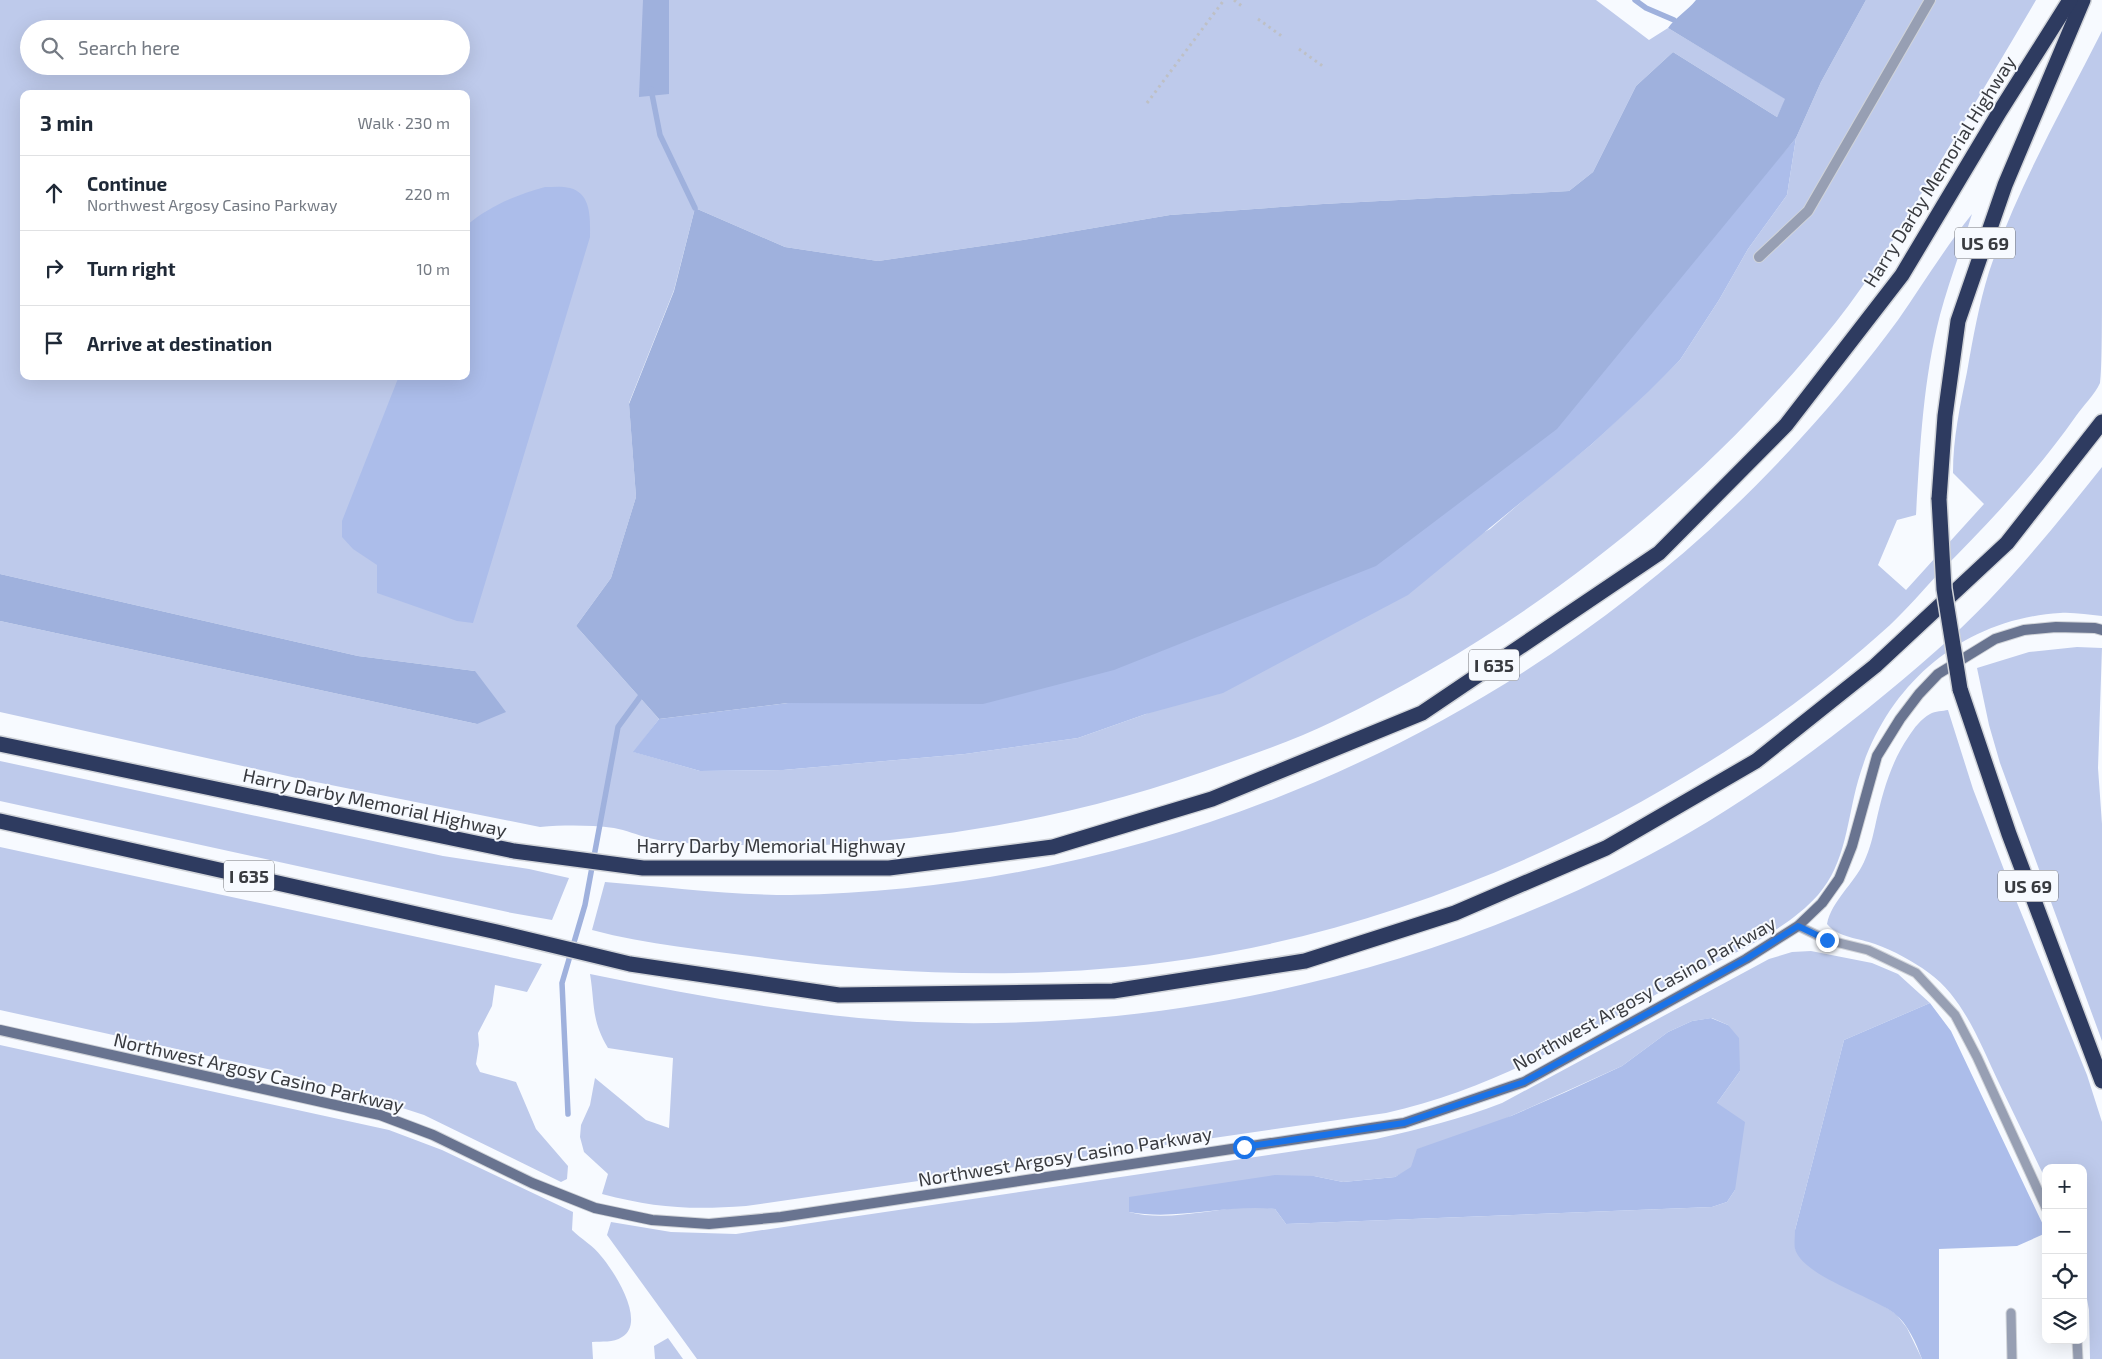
<!DOCTYPE html>
<meta charset="utf-8">
<style>
:root{--surface:#fff;--page:#f2f2f3;--text:#1f2937;--muted:#747a83;--line:#e0e1e3}
body{margin:0;font-family:"Exo 2",sans-serif;background:var(--page);color:var(--text)}
.controls{position:absolute;right:15px;bottom:15px;display:grid;overflow:hidden;border-radius:10px;box-shadow:0 5px 20px #0002}
.controls button{width:45px;height:45px;display:grid;place-items:center;padding:0;border:0;border-bottom:1px solid var(--line);background:var(--surface);color:var(--text);font:25px sans-serif}
.stop{position:absolute;width:15px;height:15px;margin:-11px;border:4px solid #1a73e8;border-radius:50%;background:#fff}
.stop.end{background:#1a73e8;border-color:#fff;box-shadow:0 1px 5px #0008}
.list{margin:0;padding:0;list-style:none}
h2{display:flex;justify-content:space-between;align-items:center;height:65px;margin:0;padding:0 20px;font-size:21px}
h2 small{font-size:16px;font-weight:400;color:var(--muted)}
.list li{display:grid;grid-template-columns:32px 1fr auto;gap:15px;align-items:center;box-sizing:border-box;height:75px;padding:0 20px;border-top:1px solid var(--line)}
.list b{display:block;font-size:19px;white-space:nowrap}
.list p{margin:0;font-size:16px;white-space:nowrap;color:var(--muted)}
.list em{font-size:16px;font-style:normal;color:var(--muted)}
.icon{flex:none;width:28px;height:28px;fill:none;stroke:currentColor;stroke-width:2;stroke-linecap:round;stroke-linejoin:round}
.map{position:relative;flex:none;width:2102px;height:1359px;overflow:hidden}
.search{position:absolute;background:var(--surface);box-shadow:0 5px 20px #0002;left:20px;top:20px;width:450px;height:55px;display:flex;align-items:center;gap:12px;box-sizing:border-box;padding:0 18px;border-radius:28px;color:var(--muted);font-size:19px}
.panel{position:absolute;background:var(--surface);box-shadow:0 5px 20px #0002;left:20px;top:90px;width:450px;height:290px;border-radius:10px}
.map>svg:first-child{display:block}
</style>
<div class="map">
<svg width="2102" height="1359" viewBox="0 0 2102 1359">
<rect width="100%" height="100%" fill="#f7faff"/>
<g fill="#becaeb" fill-rule="evenodd">
<path d="M 0,0 L 1596,0 L 1649,40 L 1668,28 L 1786,99 L 1777,117 L 1673,52 L 1636,86 L 1593,172 L 1569,191 L 1323,204 L 1170,215 L 1023,240 L 878,261 L 785,247 L 695,208 L 674,290 L 629,403 L 636,497 L 611,578 L 576,626 L 659,719 L 634,752 L 700,771 L 783,770 L 965,754 L 1078,738 L 1146,714 L 1490,529 L 1549,478 L 1592,444 L 1680,360 L 1719,300 L 1748,249 L 1787,195 L 1796,138 L 1821,82 L 1866,0 L 2036,0 C 2005,53 1973,106 1942,159 C 1909,215 1876,271 1836,322 C 1701,491 1528,627 1334,721 C 1301,737 1265,750 1231,762 C 1103,809 978,835 843,844 C 809,846 775,846 741,845 C 723,845 704,845 686,843 C 674,842 661,841 649,838 C 637,835 626,830 614,828 C 589,825 565,825 540,827 L 301,779 L 0,712 L 0,621 L 477,724 L 475,671 L 358,656 L 0,574 ZM 29,29 L 461,29 L 461,66 L 29,66 ZM 24,94 L 466,94 L 466,376 L 24,376 Z"/>
<path d="M 2102,31 C 2102,121 2102,211 2102,300 C 2102,317 2102,370 2100,383 C 2095,394 2083,406 2076,416 C 2036,473 1989,523 1940,572 C 1923,590 1908,608 1890,625 C 1702,796 1440,921 1189,959 C 1049,980 905,976 765,958 C 707,950 648,945 592,930 L 605,882 C 667,887 729,895 791,895 C 1170,889 1546,720 1801,438 C 1835,401 1868,361 1898,320 C 1923,284 1945,248 1972,214 C 1962,248 1949,281 1940,315 C 1923,380 1920,448 1916,515 L 1897,520 L 1878,565 L 1906,590 L 1984,504 L 1953,473 C 1953,438 1960,406 1967,372 C 1973,338 1979,304 1989,272 C 2017,188 2062,110 2102,31 Z"/>
<path d="M 2102,467 L 2102,616 C 2088,615 2074,612 2060,613 C 1961,619 1884,687 1858,781 C 1847,820 1846,863 1818,895 C 1785,932 1728,956 1684,979 C 1587,1032 1496,1089 1386,1113 L 746,1206 C 691,1210 655,1208 602,1194 L 608,1174 L 584,1152 L 580,1137 L 581,1125 L 590,1105 L 595,1078 L 646,1120 L 669,1128 L 673,1058 L 608,1048 C 591,1020 595,1004 590,974 C 698,996 807,1017 917,1022 C 1164,1032 1412,976 1632,864 C 1742,808 1844,732 1937,650 C 1999,596 2051,531 2102,467 Z"/>
<path d="M 2077,647 L 2102,648 L 2098,768 L 2102,824 L 2102,1041 L 2000,763 L 1989,725 L 1977,668 L 2029,652 Z"/>
<path d="M 1948,710 L 1973,789 L 2011,888 L 2087,1075 L 2102,1122 L 2102,1359 L 2090,1359 L 2089,1310 L 2083,1277 L 2083,1168 L 2046,1168 L 2046,1180 C 2030,1147 2014,1114 1998,1081 C 1981,1045 1963,997 1929,973 C 1913,961 1894,951 1875,944 C 1859,938 1839,938 1827,924 C 1832,900 1854,884 1864,862 C 1870,849 1873,836 1876,822 C 1883,791 1891,762 1909,736 C 1914,728 1921,719 1930,714 C 1935,711 1943,711 1948,710 Z"/>
<path d="M 0,761 L 443,856 L 529,869 L 569,878 L 552,920 L 512,913 L 0,801 Z"/>
<path d="M 0,847 L 542,964 L 527,992 L 495,985 L 492,1006 L 478,1033 L 479,1045 L 476,1064 L 480,1072 L 516,1082 L 536,1129 L 568,1166 L 567,1179 L 561,1182 L 424,1115 L 384,1102 L 281,1072 L 0,1010 Z"/>
<path d="M 1811,951 L 1872,963 L 1898,974 L 1930,1003 L 1844,1040 L 1795,1230 L 1795,1249 L 1896,1314 L 1907,1328 L 1922,1359 L 697,1359 L 607,1235 L 611,1222 L 671,1232 L 736,1234 L 1376,1139 C 1419,1129 1461,1119 1502,1103 L 1769,959 L 1792,952 ZM 1712,1018 L 1728,1025 L 1740,1071 L 1717,1103 L 1735,1190 L 1727,1202 L 1712,1207 L 1286,1224 L 1275,1209 C 1267,1208 1257,1206 1248,1207 C 1210,1209 1167,1222 1129,1212 L 1314,1176 L 1343,1182 L 1395,1177 L 1511,1116 L 1622,1066 L 1668,1032 L 1692,1021 Z"/>
<path d="M 0,1045 L 389,1130 L 442,1150 L 573,1212 L 572,1230 C 581,1239 594,1246 601,1256 C 614,1271 647,1322 622,1337 C 613,1343 602,1341 592,1342 L 593,1359 L 0,1359 Z"/>
<path d="M 668,1338 L 683,1359 L 655,1359 L 654,1346 Z"/>
</g>
<g fill="#acbdea">
<path d="M 1796,138 L 1787,195 L 1748,249 L 1719,300 L 1680,360 L 1649,391 L 1592,444 L 1408,595 L 1223,693 L 1146,714 L 1078,738 L 965,754 L 783,770 L 700,771 L 633,752 L 659,719 L 788,703 L 1766,173 Z"/>
<path d="M 545,187 C 553,187 562,186 570,188 C 592,194 590,219 590,237 L 473,623 L 457,621 L 377,593 L 377,565 L 353,549 L 342,537 L 342,521 L 399,376 L 466,376 L 466,226 C 489,206 516,195 545,187 Z"/>
<path d="M 1930,1003 L 1951,1031 L 2046,1231 L 2046,1233 L 2017,1246 L 1939,1249 L 1939,1359 L 1922,1359 C 1916,1343 1908,1324 1894,1313 C 1871,1296 1803,1276 1795,1249 C 1794,1244 1795,1236 1795,1230 L 1844,1040 Z"/>
<path d="M 1711,1018 L 1728,1025 L 1739,1038 L 1740,1071 L 1717,1103 L 1745,1122 L 1735,1190 L 1727,1202 L 1712,1207 L 1286,1224 L 1275,1209 C 1226,1204 1177,1221 1129,1212 L 1129,1197 L 1275,1175 L 1314,1176 L 1343,1182 L 1395,1177 L 1411,1167 L 1417,1149 L 1511,1116 L 1566,1092 L 1622,1066 L 1668,1032 L 1692,1021 Z"/>
</g>
<g fill="#9fb1dd">
<path d="M 643,0 L 669,0 L 669,94 L 639,97 Z"/>
<path d="M 1696,0 L 1866,0 L 1821,82 L 1796,138 L 1557,429 L 1376,566 L 1114,670 L 983,704 L 788,703 L 659,719 L 576,626 L 611,578 L 636,497 L 629,404 L 674,291 L 695,208 L 785,247 L 878,261 L 1023,240 L 1170,215 L 1323,204 L 1569,191 L 1593,172 L 1636,86 L 1673,52 L 1777,117 L 1785,99 L 1668,28 C 1676,17 1687,11 1696,0 Z"/>
<path d="M 0,574 L 358,656 L 475,671 L 506,712 L 477,724 L 0,621 Z"/>
</g>
<g fill="none" stroke-linecap="round" stroke-linejoin="round">
<g stroke="#9fb1dd" stroke-width="5.5">
<path d="M 1635,0 L 1646,8 L 1674,20"/>
<path d="M 651,89 L 660,135 L 695,208"/>
<path d="M 568,1114 L 562,983 L 585,905 L 618,727 L 640,697"/>
</g>
<g stroke="#d1d4d9" stroke-width="11">
<g id="lane">
<path d="M 1798,926 L 1827,940 L 1868,950 L 1916,973 L 1955,1015 L 1977,1057 L 2046,1208"/>
<path d="M 2011,1313 L 2012,1359"/>
<path d="M 2077,1340 L 2078,1359"/>
</g>
</g>
<g stroke="#d1d4d9" stroke-width="12">
<path id="street" d="M 1759,257 L 1808,211 L 1930,0"/>
</g>
<g stroke="#d1d4d9" stroke-width="12">
<path id="secondary" d="M 0,1030 L 380,1115 L 433,1135 L 532,1183 L 595,1208 L 652,1220 L 709,1224 L 781,1217 L 1404,1123 L 1524,1082 L 1746,959 L 1798,926 L 1822,903 L 1839,879 L 1852,846 L 1877,756 L 1900,719 L 1919,694 L 1938,674 L 1995,639 L 2024,630 L 2056,627 L 2095,628 L 2102,630"/>
</g>
<g stroke="#d1d4d9" stroke-width="18">
<g id="highway">
<path d="M 1939,499 L 1945,416 L 1958,321 L 2005,185 L 2083,0"/>
<path d="M 1960,689 L 2009,834 L 2102,1081"/>
<path d="M 0,744 L 514,851 L 643,868 L 889,868 L 1053,847 L 1212,799 L 1422,713 L 1659,553 L 1786,425 L 1902,275 L 2000,111 L 2070,0"/>
<path d="M 0,821 L 497,932 L 630,964 L 839,995 L 1113,991 L 1305,961 L 1455,913 L 1606,848 L 1756,761 L 1875,666 L 2007,543 L 2102,422"/>
</g>
</g>
<g stroke="#bec0c5" stroke-width="3" stroke-dasharray="2.5 4" stroke-linecap="butt">
<path d="M 1234,0 L 1243,7"/>
<path d="M 1258,19 L 1283,37"/>
<path d="M 1299,49 L 1324,67"/>
<path d="M 1147,103 L 1224,0"/>
</g>
<use href="#lane" stroke="#979fb3" stroke-width="9"/>
<use href="#street" stroke="#979fb3" stroke-width="10"/>
<use href="#secondary" stroke="#697490" stroke-width="10"/>
<use href="#highway" stroke="#2e3b60" stroke-width="15"/>
<g stroke="#d1d4d9" stroke-width="18" stroke-linecap="butt">
<path id="highway-bridge" d="M 1939,499 L 1944,589 L 1960,689"/>
</g>
<use href="#highway-bridge" stroke="#2e3b60" stroke-width="15"/>
</g>
<g fill="none" stroke-linecap="round" stroke-linejoin="round">
<path stroke="#1a73e8" stroke-width="6" d="M 1244,1147 L 1404,1123 L 1524,1082 L 1746,959 L 1798,926 L 1827,940"/>
</g>
<g text-anchor="middle" dominant-baseline="central" stroke-width="4" stroke-linejoin="round" paint-order="stroke">
<g fill="#f7faff" stroke="#727479" stroke-width="1">
<rect x="1955" y="227.5" width="60" height="31" rx="4"/>
<rect x="1469" y="649.5" width="50" height="31" rx="4"/>
<rect x="224" y="860.5" width="50" height="31" rx="4"/>
<rect x="1998" y="870.5" width="60" height="31" rx="4"/>
</g>
<g font-size="18" font-weight="bold" fill="#393b40">
<text x="1985" y="243">US 69</text>
<text x="1494" y="665">I 635</text>
<text x="249" y="876">I 635</text>
<text x="2028" y="886">US 69</text>
</g>
<g font-size="19" fill="#393b40" stroke="#f7faff">
<text transform="translate(1939 171) rotate(-58)">Harry Darby Memorial Highway</text>
<text transform="translate(375 802) rotate(12)">Harry Darby Memorial Highway</text>
<text x="771" y="845">Harry Darby Memorial Highway</text>
<text transform="translate(1644 993) rotate(-29)">Northwest Argosy Casino Parkway</text>
<text transform="translate(259 1072) rotate(13)">Northwest Argosy Casino Parkway</text>
<text transform="translate(1065 1156) rotate(-9)">Northwest Argosy Casino Parkway</text>
</g>
</g>
</svg>
<div class="controls">
<button>+</button>
<button>−</button>
<button><svg class="icon" aria-label="locate" viewBox="0 0 24 24"><circle cx="12" cy="12" r="6"/><path d="M12 2v4M12 18v4M2 12h4M18 12h4"/></svg></button>
<button><svg class="icon" aria-label="layers" viewBox="0 0 24 24"><path d="M12 4l9 5-9 5-9-5zM3 14l9 5 9-5"/></svg></button>
</div>
<div class="stop" style="left:1244px;top:1147px"></div>
<div class="stop end" style="left:1827px;top:940px"></div>
<div class="search"><svg class="icon" aria-label="search" viewBox="0 0 24 24"><circle cx="10" cy="10" r="6"/><path d="M15 15l6 6"/></svg>Search here</div>
<section class="panel">
<h2>3 min<small>Walk · 230 m</small></h2>
<ul class="list">
<li><svg class="icon" aria-label="ahead" viewBox="0 0 24 24"><path d="M12 20V5M6 11l6-6 6 6"/></svg><div><b>Continue</b><p>Northwest Argosy Casino Parkway</p></div><em>220 m</em></li>
<li><svg class="icon" aria-label="right" viewBox="0 0 24 24"><path d="M7 20v-9h11M14 6l5 5-5 5"/></svg><div><b>Turn right</b></div><em>10 m</em></li>
<li><svg class="icon" aria-label="arrive" viewBox="0 0 24 24"><path d="M6 21V4h12l-3 4 3 4H6"/></svg><div><b>Arrive at destination</b></div></li>
</ul>
</section>
</div>
